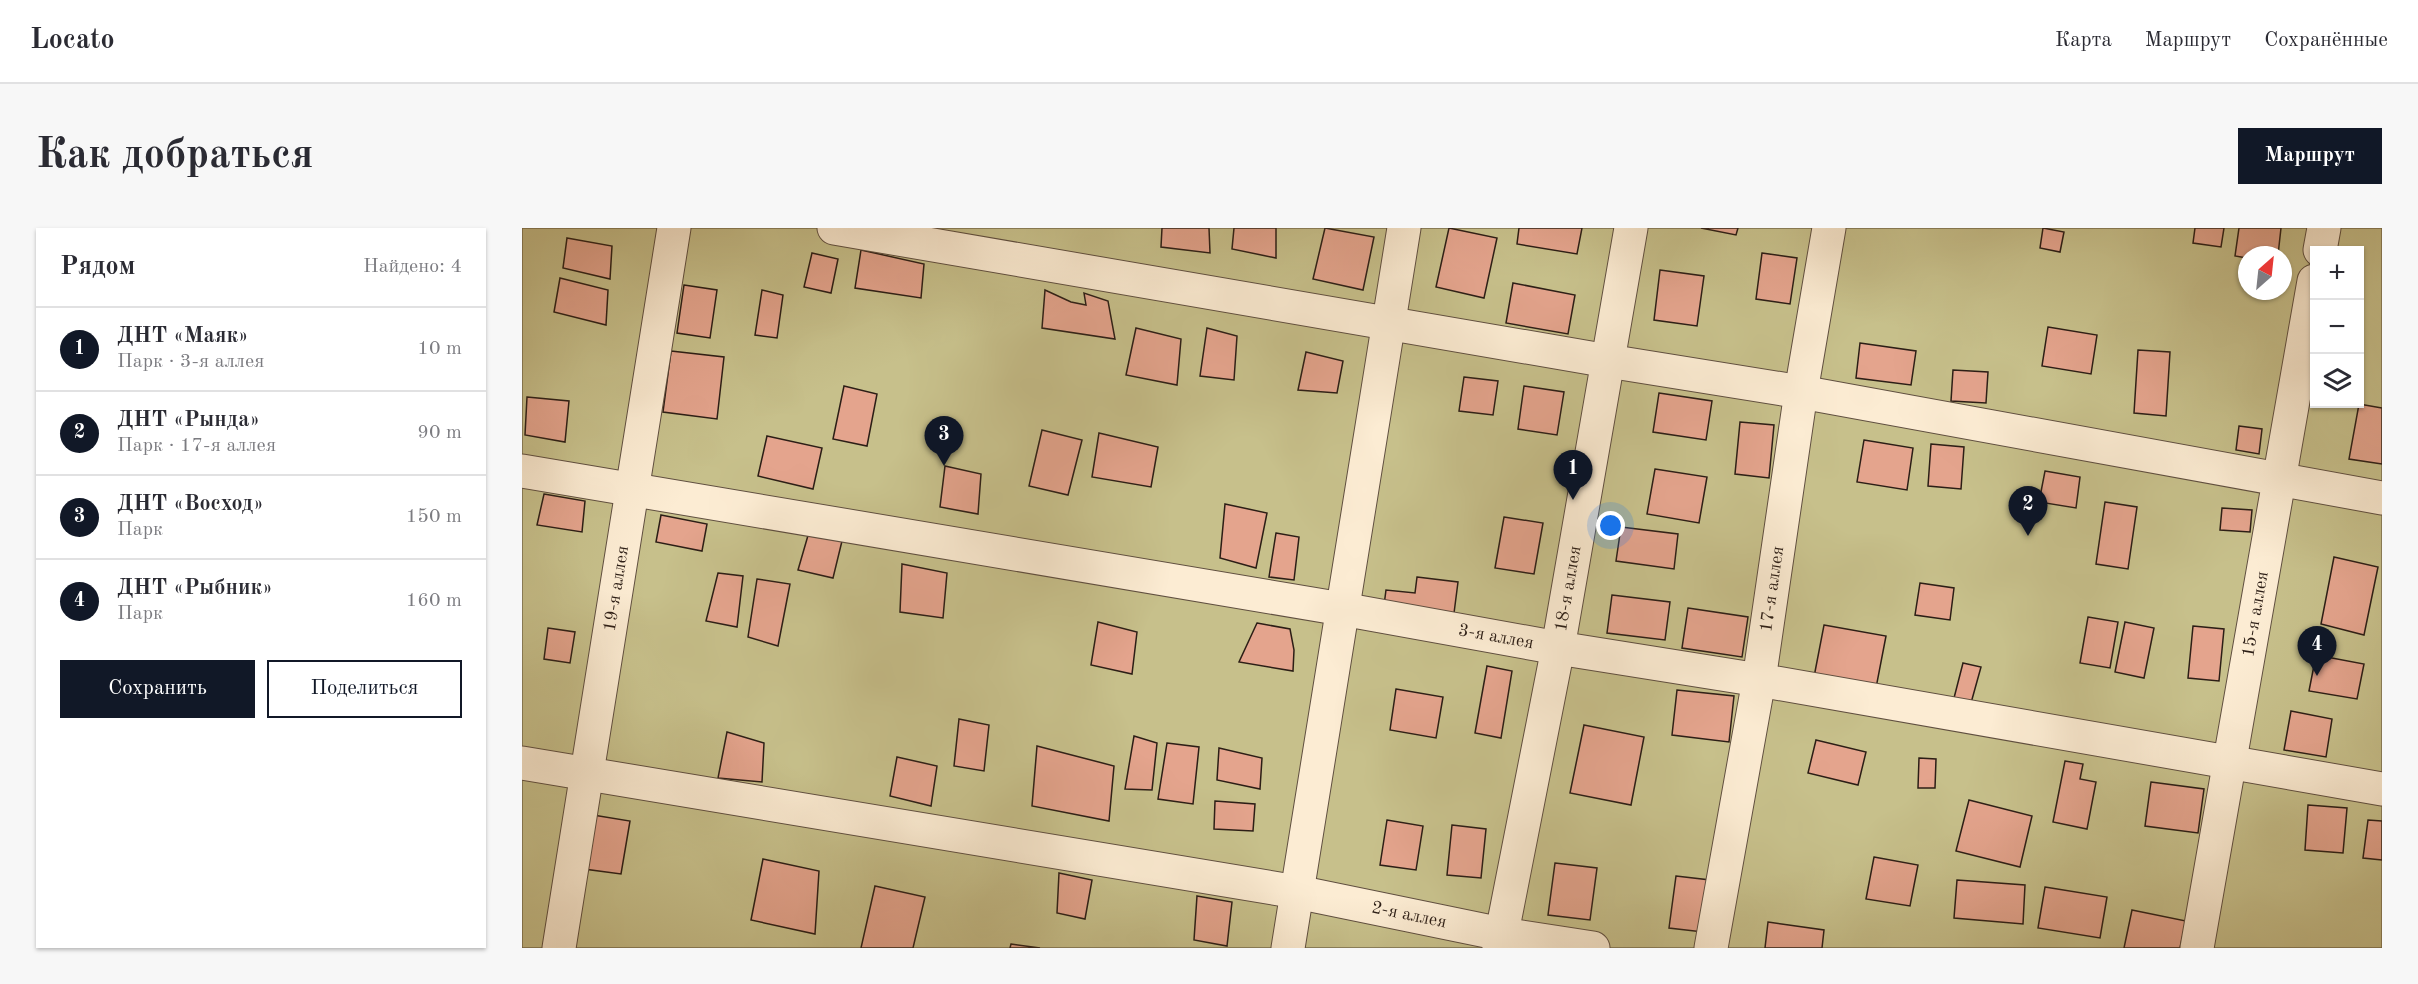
<!DOCTYPE html>
<html lang="ru">
<meta charset="utf-8">
<style>
:root{--surface:#fff;--page:#f7f7f7;--text:#2b2b33;--muted:#7c7c81;--line:#e1e1e2;--accent:#111827}
body{margin:0;font-family:"Old Standard TT",serif;background:var(--page);color:var(--text)}
.controls{position:absolute;right:18px;top:18px;display:grid;overflow:hidden;border-radius:0px;box-shadow:0 2px 4px #0004}
.controls button{width:54px;height:54px;display:grid;place-items:center;padding:0;border:0;border-bottom:2px solid var(--line);background:var(--surface);color:var(--text);font:30px sans-serif}
.compass{position:absolute;left:1716px;top:18px;width:54px;height:54px;border-radius:50%;background:var(--surface);box-shadow:0 2px 4px #0004;rotate:27deg}
.you{position:absolute;left:1089px;top:298px;width:21px;height:21px;margin:-15px;border:4px solid #fff;border-radius:50%;background:#1a73e8;box-shadow:0 0 0 9px #1a73e833}
.badge{display:grid;place-items:center;width:39px;height:39px;border-radius:50%;background:var(--accent);color:#fff;font-size:20px;font-weight:700}
.pin{position:absolute;translate:-50% -50px;filter:drop-shadow(0 2px 3px #0008)}
.pin::after{content:'';position:absolute;top:32px;width:21px;height:18px;background:inherit;clip-path:polygon(0 0,100% 0,50% 100%)}
.list{margin:0;padding:0;list-style:none}
h2{display:flex;justify-content:space-between;align-items:center;height:78px;margin:0;padding:0 24px;font-size:26px}
h2 small{font-size:20px;font-weight:400;color:var(--muted)}
.list li{display:grid;grid-template-columns:39px 1fr auto;gap:18px;align-items:center;box-sizing:border-box;height:84px;padding:0 24px;border-top:2px solid var(--line)}
.list b{display:block;font-size:22px;white-space:nowrap}
.list p{margin:0;font-size:20px;white-space:nowrap;color:var(--muted)}
.list em{font-size:20px;font-style:normal;color:var(--muted)}
.actions{display:flex;gap:12px;padding:18px 24px}
.actions a{flex:1;padding:14px 0;border:2px solid var(--accent);border-radius:0px;text-align:center;font-size:21px;color:var(--accent)}
.actions .main{background:var(--accent);color:#fff}
.icon{flex:none;width:33px;height:33px;fill:none;stroke:currentColor;stroke-width:2;stroke-linecap:round;stroke-linejoin:round}
.map{position:relative;flex:none;width:1860px;height:720px;overflow:hidden;border-radius:0px}
header{display:flex;align-items:center;gap:36px;box-sizing:border-box;height:84px;padding:0 30px;background:var(--surface);border-bottom:2px solid var(--line)}
header strong{font-size:28px}
nav{display:flex;gap:33px;margin-inline-start:auto;font-size:21px}
.intro{display:flex;align-items:center;justify-content:space-between;box-sizing:border-box;height:144px;padding:0 36px}
h1{margin:0;font-size:42px}
.button{padding:15px 27px;border-radius:0px;background:var(--accent);color:#fff;font-size:21px;font-weight:700}
main{display:flex;gap:36px;padding:0 36px}
aside{flex:1;background:var(--surface);border-radius:0px;box-shadow:0 2px 4px #0004}
.map>svg:first-child{display:block}
</style>
<header>
<strong>Locato</strong>
<nav><a>Карта</a><a>Маршрут</a><a>Сохранённые</a></nav>
</header>
<div class="intro"><h1>Как добраться</h1><a class="button">Маршрут</a></div>
<main>
<aside>
<h2>Рядом<small>Найдено: 4</small></h2>
<ul class="list">
<li><span class="badge">1</span><div><b>ДНТ «Маяк»</b><p>Парк · 3-я аллея</p></div><em>10 m</em></li>
<li><span class="badge">2</span><div><b>ДНТ «Рында»</b><p>Парк · 17-я аллея</p></div><em>90 m</em></li>
<li><span class="badge">3</span><div><b>ДНТ «Восход»</b><p>Парк</p></div><em>150 m</em></li>
<li><span class="badge">4</span><div><b>ДНТ «Рыбник»</b><p>Парк</p></div><em>160 m</em></li>
</ul>
<div class="actions"><a class="main">Сохранить</a><a>Поделиться</a></div>
</aside>
<div class="map">
<svg width="1860" height="720" viewBox="0 0 1860 720">
<rect width="100%" height="100%" fill="#fbe1bc"/>
<filter id="stains"><feTurbulence type="fractalNoise" baseFrequency=".00333" numOctaves="4"/><feColorMatrix values="0 0 0 0 .2 0 0 0 0 .09 0 0 0 0 .02 0 0 0 .5 -.17"/></filter>
<radialGradient id="worn" r=".72"><stop offset=".6" stop-color="#630" stop-opacity="0"/><stop offset="1" stop-color="#630" stop-opacity=".3"/></radialGradient>
<path fill="#c7c08b" stroke="#7a6f50" stroke-width="1.5" fill-rule="evenodd" d="M 0,0 L 1860,0 L 1860,720 L 0,720 ZM 1792,22 L 1838,22 L 1838,176 L 1792,176 ZM 1725,27 L 1761,27 L 1761,63 L 1725,63 Z"/>
<g fill="#e4a48d" stroke="#2c1e16" stroke-width="1.5">
<path d="M 640,0 L 687,0 L 688,25 L 639,19 Z"/>
<path d="M 712,0 L 754,0 L 754,30 L 710,21 Z"/>
<path d="M 803,0 L 852,9 L 841,62 L 791,51 Z"/>
<path d="M 927,0 L 975,10 L 962,70 L 914,59 Z"/>
<path d="M 997,0 L 1060,0 L 1055,26 L 995,16 Z"/>
<path d="M 1179,0 L 1216,0 L 1214,7 Z"/>
<path d="M 1521,0 L 1542,4 L 1538,24 L 1518,20 Z"/>
<path d="M 1673,0 L 1702,0 L 1699,19 L 1671,15 Z"/>
<path d="M 1717,0 L 1759,0 L 1756,27 L 1725,27 L 1725,30 L 1713,28 Z"/>
<path d="M 45,10 L 90,18 L 88,51 L 41,40 Z"/>
<path d="M 339,22 L 402,36 L 399,70 L 333,60 Z"/>
<path d="M 290,25 L 316,31 L 309,65 L 282,59 Z"/>
<path d="M 1240,25 L 1275,30 L 1268,76 L 1234,71 Z"/>
<path d="M 1138,42 L 1182,48 L 1175,98 L 1132,92 Z"/>
<path d="M 38,50 L 86,62 L 84,97 L 32,84 Z"/>
<path d="M 991,55 L 1053,67 L 1046,106 L 984,95 Z"/>
<path d="M 162,57 L 195,62 L 188,110 L 155,105 Z"/>
<path d="M 240,62 L 261,67 L 255,110 L 233,107 Z"/>
<path d="M 523,62 L 549,74 L 564,77 L 562,65 L 586,73 L 593,111 L 520,100 Z"/>
<path d="M 1526,99 L 1575,107 L 1569,146 L 1520,138 Z"/>
<path d="M 614,100 L 659,111 L 655,157 L 604,147 Z"/>
<path d="M 685,100 L 715,108 L 712,152 L 678,148 Z"/>
<path d="M 1338,115 L 1394,123 L 1389,157 L 1334,150 Z"/>
<path d="M 1616,122 L 1648,124 L 1644,188 L 1612,185 Z"/>
<path d="M 149,123 L 202,129 L 195,191 L 141,184 Z"/>
<path d="M 784,124 L 821,133 L 815,165 L 776,162 Z"/>
<path d="M 1431,142 L 1466,144 L 1464,175 L 1429,173 Z"/>
<path d="M 942,149 L 976,153 L 971,187 L 937,183 Z"/>
<path d="M 322,158 L 355,166 L 345,218 L 311,211 Z"/>
<path d="M 1002,158 L 1042,164 L 1035,207 L 996,201 Z"/>
<path d="M 1137,165 L 1190,173 L 1184,212 L 1131,204 Z"/>
<path d="M 5,169 L 47,173 L 43,214 L 3,207 Z"/>
<path d="M 1837,176 L 1860,180 L 1860,236 L 1827,231 Z"/>
<path d="M 1218,194 L 1252,197 L 1247,250 L 1213,246 Z"/>
<path d="M 1717,198 L 1740,201 L 1737,226 L 1714,222 Z"/>
<path d="M 520,202 L 560,212 L 546,267 L 507,258 Z"/>
<path d="M 577,205 L 636,219 L 629,259 L 570,249 Z"/>
<path d="M 245,208 L 300,220 L 291,261 L 236,248 Z"/>
<path d="M 1342,212 L 1391,220 L 1385,262 L 1335,254 Z"/>
<path d="M 1409,216 L 1442,219 L 1439,261 L 1406,258 Z"/>
<path d="M 423,238 L 459,246 L 456,286 L 418,279 Z"/>
<path d="M 1133,241 L 1185,249 L 1177,295 L 1125,286 Z"/>
<path d="M 1523,243 L 1558,249 L 1554,280 L 1517,274 Z"/>
<path d="M 22,266 L 63,273 L 60,304 L 15,297 Z"/>
<path d="M 1583,274 L 1615,279 L 1606,341 L 1574,336 Z"/>
<path d="M 703,276 L 745,285 L 734,340 L 698,330 Z"/>
<path d="M 1700,280 L 1730,282 L 1728,304 L 1698,302 Z"/>
<path d="M 139,287 L 185,296 L 180,323 L 134,314 Z"/>
<path d="M 982,289 L 1021,295 L 1012,346 L 973,340 Z"/>
<path d="M 1099,299 L 1156,306 L 1152,341 L 1094,333 Z"/>
<path d="M 287,304 L 320,313 L 311,350 L 276,342 Z"/>
<path d="M 754,305 L 777,309 L 772,352 L 747,349 Z"/>
<path d="M 1812,329 L 1856,339 L 1842,407 L 1799,396 Z"/>
<path d="M 380,336 L 425,345 L 421,390 L 378,384 Z"/>
<path d="M 196,345 L 221,348 L 215,399 L 184,393 Z"/>
<path d="M 895,349 L 936,354 L 931,393 L 861,385 L 864,362 L 893,365 Z"/>
<path d="M 235,351 L 268,356 L 256,418 L 226,409 Z"/>
<path d="M 1398,355 L 1432,360 L 1428,392 L 1393,387 Z"/>
<path d="M 1090,367 L 1148,374 L 1143,412 L 1085,405 Z"/>
<path d="M 1166,380 L 1226,389 L 1220,429 L 1160,420 Z"/>
<path d="M 1566,389 L 1596,394 L 1588,440 L 1558,435 Z"/>
<path d="M 576,394 L 615,404 L 610,446 L 569,437 Z"/>
<path d="M 1603,394 L 1632,400 L 1622,450 L 1593,444 Z"/>
<path d="M 735,395 L 768,401 L 772,422 L 771,443 L 717,434 Z"/>
<path d="M 1302,397 L 1364,408 L 1354,460 L 1292,449 Z"/>
<path d="M 1671,398 L 1702,401 L 1697,453 L 1666,450 Z"/>
<path d="M 26,400 L 53,404 L 48,435 L 22,431 Z"/>
<path d="M 1794,427 L 1842,436 L 1835,471 L 1787,463 Z"/>
<path d="M 1441,435 L 1459,439 L 1449,475 L 1432,470 Z"/>
<path d="M 965,438 L 990,443 L 979,510 L 953,505 Z"/>
<path d="M 874,461 L 921,469 L 914,510 L 868,502 Z"/>
<path d="M 1155,462 L 1212,468 L 1207,514 L 1150,507 Z"/>
<path d="M 1769,483 L 1810,491 L 1804,529 L 1762,522 Z"/>
<path d="M 437,491 L 467,497 L 462,543 L 432,538 Z"/>
<path d="M 1062,497 L 1122,509 L 1109,577 L 1048,565 Z"/>
<path d="M 205,504 L 242,515 L 240,554 L 196,550 Z"/>
<path d="M 612,508 L 635,515 L 630,562 L 603,561 Z"/>
<path d="M 1294,512 L 1344,524 L 1336,557 L 1286,545 Z"/>
<path d="M 645,515 L 677,519 L 671,576 L 636,571 Z"/>
<path d="M 515,518 L 592,538 L 587,593 L 510,578 Z"/>
<path d="M 697,520 L 740,530 L 738,561 L 695,552 Z"/>
<path d="M 375,529 L 415,538 L 409,578 L 368,568 Z"/>
<path d="M 1397,530 L 1414,531 L 1413,560 L 1396,560 Z"/>
<path d="M 1543,533 L 1561,536 L 1558,551 L 1574,554 L 1565,601 L 1531,594 Z"/>
<path d="M 1629,554 L 1682,561 L 1676,605 L 1623,598 Z"/>
<path d="M 1447,572 L 1510,588 L 1498,639 L 1434,623 Z"/>
<path d="M 693,573 L 733,576 L 731,603 L 692,601 Z"/>
<path d="M 1786,577 L 1825,580 L 1821,625 L 1783,622 Z"/>
<path d="M 71,587 L 108,593 L 99,646 L 62,641 Z"/>
<path d="M 865,592 L 901,598 L 894,642 L 858,637 Z"/>
<path d="M 1846,592 L 1860,593 L 1860,632 L 1841,630 Z"/>
<path d="M 930,597 L 964,601 L 959,650 L 925,647 Z"/>
<path d="M 1352,629 L 1396,637 L 1388,678 L 1344,671 Z"/>
<path d="M 241,631 L 297,643 L 293,706 L 229,692 Z"/>
<path d="M 1033,635 L 1075,640 L 1068,692 L 1026,687 Z"/>
<path d="M 537,645 L 570,652 L 563,691 L 535,685 Z"/>
<path d="M 1154,648 L 1188,652 L 1181,704 L 1147,700 Z"/>
<path d="M 1435,652 L 1503,657 L 1501,696 L 1432,690 Z"/>
<path d="M 353,658 L 403,669 L 391,720 L 339,720 Z"/>
<path d="M 1523,659 L 1585,669 L 1578,710 L 1516,700 Z"/>
<path d="M 675,668 L 710,674 L 705,718 L 672,712 Z"/>
<path d="M 1610,682 L 1664,693 L 1658,720 L 1602,720 Z"/>
<path d="M 1246,694 L 1302,702 L 1300,720 L 1243,720 Z"/>
<path d="M 489,716 L 518,720 L 488,720 Z"/>
</g>
<g fill="none" stroke-linecap="round" stroke-linejoin="round">
<g stroke="#604f40" stroke-width="35">
<g id="minor">
<path d="M 312,0 L 1086,133 L 1279,164 L 1860,270"/>
<path d="M 1798,22 L 1802,0"/>
<path id="s1" d="M 0,243 L 820,381 L 1036,420 L 1237,452 L 1860,561"/>
<path id="s2" d="M 0,535 L 775,664 L 979,706 L 1071,720"/>
<path id="s3" d="M 37,720 L 152,0"/>
<path d="M 766,720 L 882,0"/>
<path id="s4" d="M 977,720 L 1036,420 L 1109,0"/>
<path id="s5" d="M 1189,720 L 1237,452 L 1279,164 L 1307,0"/>
<path id="s6" d="M 1675,720 L 1792,53"/>
</g>
</g>
<use href="#minor" stroke="#fcecd3" stroke-width="33"/>
</g>
<g text-anchor="middle" dominant-baseline="central" stroke-width="5" stroke-linejoin="round" paint-order="stroke">
<g font-size="18" fill="#2c1e16" stroke="#fcecd3">
<text stroke="none"><textPath href="#s3" startOffset="364">19-я аллея</textPath></text>
<text stroke="none"><textPath href="#s5" startOffset="364">17-я аллея</textPath></text>
<text stroke="none"><textPath href="#s4" startOffset="366">18-я аллея</textPath></text>
<text stroke="none"><textPath href="#s6" startOffset="339">15-я аллея</textPath></text>
<text stroke="none"><textPath href="#s1" startOffset="988">3-я аллея</textPath></text>
<text stroke="none"><textPath href="#s2" startOffset="900">2-я аллея</textPath></text>
</g>
</g>
<rect width="100%" height="100%" filter="url(#stains)"/>
<rect width="100%" height="100%" fill="url(#worn)"/>
</svg>
<div class="controls">
<button>+</button>
<button>−</button>
<button><svg class="icon" aria-label="layers" viewBox="0 0 24 24"><path d="M12 4l9 5-9 5-9-5zM3 14l9 5 9-5"/></svg></button>
</div>
<svg class="compass" viewBox="-18 -18 36 36"><path d="M0-13l5 13h-10z" fill="#e53935"/><path d="M0 13l5-13h-10z" fill="#7c7c81"/></svg>
<div class="you"></div>
<div class="pin badge" style="left:1051px;top:272px">1</div>
<div class="pin badge" style="left:1506px;top:308px">2</div>
<div class="pin badge" style="left:422px;top:238px">3</div>
<div class="pin badge" style="left:1795px;top:448px">4</div>
</div>
</main>
